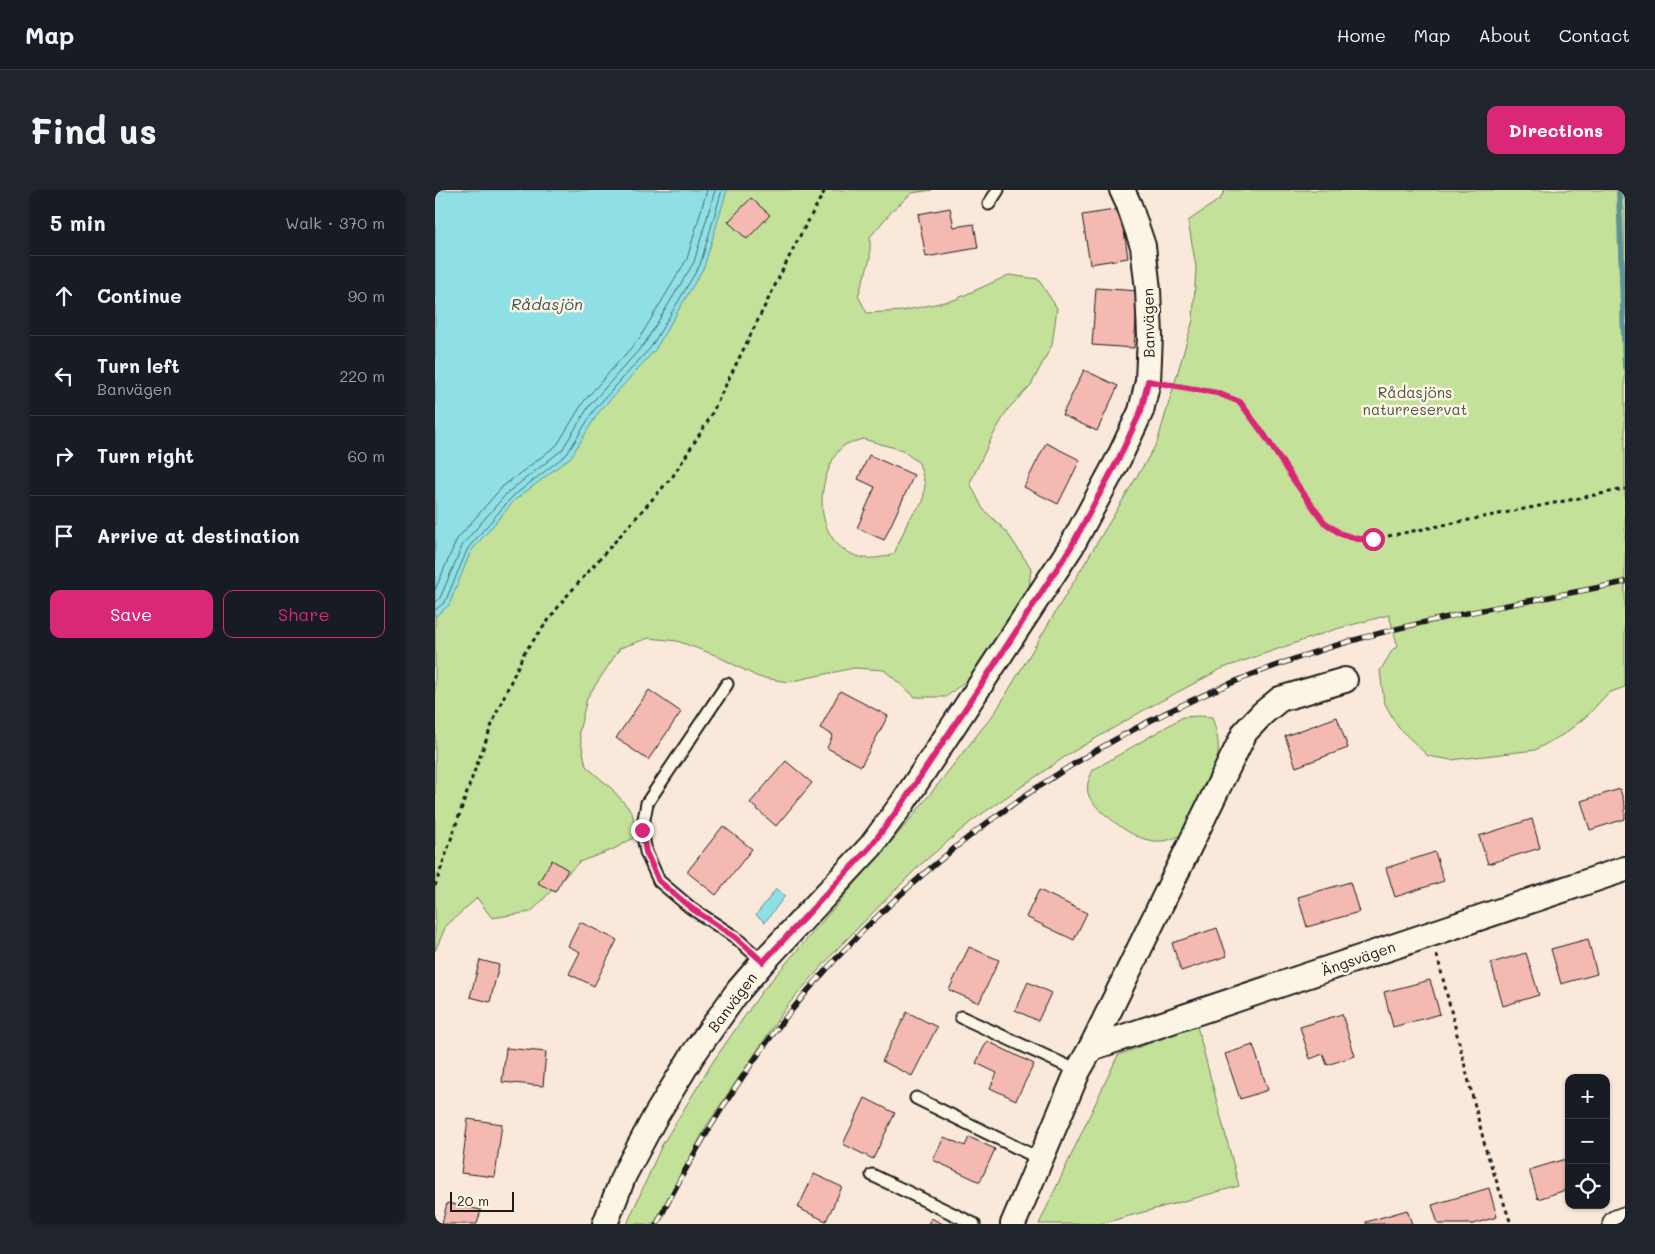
<!DOCTYPE html>
<meta charset="utf-8">
<style>
:root{--surface:#171b24;--page:#20242c;--text:#f1f3f6;--muted:#9ea1a6;--line:#363941;--accent:#db2777}
body{margin:0;font-family:Mali,sans-serif;background:var(--page);color:var(--text)}
.controls{position:absolute;right:15px;bottom:15px;display:grid;overflow:hidden;border-radius:10px;box-shadow:0 1px 4px #0004}
.controls button{width:45px;height:45px;display:grid;place-items:center;padding:0;border:0;border-bottom:1px solid var(--line);background:var(--surface);color:var(--text);font:25px sans-serif}
.scale{position:absolute;left:15px;bottom:12px;width:64px;box-sizing:border-box;padding-left:5px;border:2px solid #1c1c1c;border-top:0;font-size:14px;line-height:18px;white-space:nowrap;color:#1c1c1c;-webkit-text-stroke:4px #fcf5e5;paint-order:stroke}
.stop{position:absolute;width:15px;height:15px;margin:-11px;border:4px solid #db2777;border-radius:50%;background:#fff}
.stop.end{background:#db2777;border-color:#fff;box-shadow:0 1px 5px #0008}
.list{margin:0;padding:0;list-style:none}
h2{display:flex;justify-content:space-between;align-items:center;height:65px;margin:0;padding:0 20px;font-size:21px}
h2 small{font-size:16px;font-weight:400;color:var(--muted)}
.list li{display:grid;grid-template-columns:32px 1fr auto;gap:15px;align-items:center;box-sizing:border-box;height:80px;padding:0 20px;border-top:1px solid var(--line)}
.list b{display:block;font-size:19px;white-space:nowrap}
.list p{margin:0;font-size:16px;white-space:nowrap;color:var(--muted)}
.list em{font-size:16px;font-style:normal;color:var(--muted)}
.actions{display:flex;gap:10px;padding:15px 20px}
.actions a{flex:1;padding:11px 0;border:1px solid var(--accent);border-radius:10px;text-align:center;font-size:18px;color:var(--accent)}
.actions .main{background:var(--accent);color:#fff}
.icon{flex:none;width:28px;height:28px;fill:none;stroke:currentColor;stroke-width:2;stroke-linecap:round;stroke-linejoin:round}
.map{position:relative;flex:none;width:1190px;height:1034px;overflow:hidden;border-radius:10px}
header{display:flex;align-items:center;gap:30px;box-sizing:border-box;height:70px;padding:0 25px;background:var(--surface);border-bottom:1px solid var(--line)}
header strong{font-size:24px}
nav{display:flex;gap:28px;margin-inline-start:auto;font-size:18px}
.intro{display:flex;align-items:center;justify-content:space-between;box-sizing:border-box;height:120px;padding:0 30px}
h1{margin:0;font-size:35px}
.button{padding:12px 22px;border-radius:10px;background:var(--accent);color:#fff;font-size:18px;font-weight:700}
main{display:flex;gap:30px;padding:0 30px}
aside{flex:1;background:var(--surface);border-radius:10px;box-shadow:0 1px 4px #0004}
.map>svg:first-child{display:block}
</style>
<header>
<strong>Map</strong>
<nav><a>Home</a><a>Map</a><a>About</a><a>Contact</a></nav>
</header>
<div class="intro"><h1>Find us</h1><a class="button">Directions</a></div>
<main>
<aside>
<h2>5 min<small>Walk · 370 m</small></h2>
<ul class="list">
<li><svg class="icon" aria-label="ahead" viewBox="0 0 24 24"><path d="M12 20V5M6 11l6-6 6 6"/></svg><div><b>Continue</b></div><em>90 m</em></li>
<li><svg class="icon" aria-label="left" viewBox="0 0 24 24"><path d="M17 20v-9H6M10 6l-5 5 5 5"/></svg><div><b>Turn left</b><p>Banvägen</p></div><em>220 m</em></li>
<li><svg class="icon" aria-label="right" viewBox="0 0 24 24"><path d="M7 20v-9h11M14 6l5 5-5 5"/></svg><div><b>Turn right</b></div><em>60 m</em></li>
<li><svg class="icon" aria-label="arrive" viewBox="0 0 24 24"><path d="M6 21V4h12l-3 4 3 4H6"/></svg><div><b>Arrive at destination</b></div></li>
</ul>
<div class="actions"><a class="main">Save</a><a>Share</a></div>
</aside>
<div class="map">
<svg width="1190" height="1034" viewBox="0 0 1190 1034">
<rect width="100%" height="100%" fill="#fae9db"/>
<filter id="ink" filterUnits="userSpaceOnUse"><feTurbulence type="fractalNoise" baseFrequency=".02" numOctaves="2"/><feDisplacementMap in="SourceGraphic" scale="10" xChannelSelector="R" yChannelSelector="G"/><feConvolveMatrix kernelMatrix="1 2 1 2 8 2 1 2 1" color-interpolation-filters="sRGB"/></filter>
<g filter="url(#ink)">
<g fill="#c3e199" stroke="#707e5a" fill-rule="evenodd">
<path d="M 0,0 L 497,0 L 477,3 L 456,22 L 435,47 L 435,69 L 423,106 L 432,123 L 467,121 L 519,110 L 574,85 L 603,89 L 622,118 L 617,155 L 596,195 L 573,219 L 557,247 L 535,293 L 548,319 L 571,341 L 596,378 L 594,398 L 539,484 L 511,507 L 480,507 L 449,480 L 419,478 L 353,492 L 323,487 L 280,465 L 242,451 L 214,448 L 185,458 L 152,508 L 144,542 L 151,576 L 177,599 L 197,622 L 202,646 L 177,660 L 144,672 L 96,722 L 57,728 L 42,708 L 11,736 L 0,761 ZM 428,249 L 467,260 L 484,273 L 490,294 L 488,312 L 474,329 L 459,364 C 448,367 436,370 425,367 C 387,357 380,313 393,281 C 397,271 401,261 410,255 C 415,252 423,251 428,249 Z"/>
<path d="M 790,0 L 1190,0 L 1190,497 L 1173,503 L 1152,526 L 1129,544 L 1100,560 L 1016,570 L 993,566 L 963,537 L 949,512 L 945,481 L 958,459 L 963,457 L 954,425 L 901,439 L 788,478 L 711,519 L 634,564 L 538,630 L 484,676 L 403,758 L 352,816 L 272,935 L 219,1034 L 192,1034 L 227,955 L 279,870 L 328,800 L 473,632 L 561,521 L 722,253 L 758,130 L 761,77 L 753,31 L 785,9 Z"/>
<path d="M 764,526 L 777,527 C 788,561 784,568 770,600 C 765,612 756,639 744,646 C 717,660 692,643 672,626 C 666,621 657,613 654,606 C 650,596 654,589 658,580 L 748,527 Z"/>
<path d="M 762,836 L 804,996 L 665,1034 L 604,1034 L 683,865 Z"/>
</g>
<g fill="#8fe0e5" stroke="#619295">
<path d="M 0,0 L 292,0 L 269,77 L 220,160 L 163,223 L 136,267 L 80,310 L 36,361 L 14,415 L 0,427 Z"/>
<path d="M 341,699 L 350,706 L 330,732 L 321,725 Z"/>
</g>
<g fill="none" stroke-linecap="round" stroke-linejoin="round">
<g stroke="#4a6a6c" stroke-width="1">
<path d="M 0,400 L 22,349 L 67,297 L 122,255 L 149,211 L 204,149 L 252,69 L 272,0"/>
<path d="M 0,412 L 5,408 L 28,354 L 72,303 L 127,260 L 154,216 L 210,153 L 259,72 L 280,0"/>
<path d="M 0,420 L 10,412 L 33,358 L 77,307 L 132,264 L 159,220 L 216,157 L 265,75 L 287,0"/>
</g>
<path stroke="#619295" stroke-width="6" d="M 1184,0 L 1190,177"/>
</g>
<g fill="#f4b9b1" stroke="#1c1c1c">
<path d="M 316,8 L 335,25 L 312,49 L 293,32 Z"/>
<path d="M 515,18 L 519,37 L 539,34 L 543,58 L 491,67 L 483,24 Z"/>
<path d="M 686,19 L 693,68 L 655,74 L 647,25 Z"/>
<path d="M 661,98 L 703,101 L 699,158 L 657,155 Z"/>
<path d="M 649,180 L 683,196 L 662,241 L 627,225 Z"/>
<path d="M 611,253 L 645,270 L 623,314 L 589,297 Z"/>
<path d="M 434,265 L 479,285 L 449,350 L 422,338 L 440,297 L 423,289 Z"/>
<path d="M 214,500 L 246,522 L 213,570 L 181,548 Z"/>
<path d="M 405,501 L 453,526 L 426,576 L 392,558 L 398,545 L 385,538 Z"/>
<path d="M 902,527 L 913,558 L 861,577 L 850,546 Z"/>
<path d="M 351,571 L 377,593 L 341,636 L 315,613 Z"/>
<path d="M 1185,599 L 1190,616 L 1190,629 L 1155,640 L 1146,611 Z"/>
<path d="M 1097,629 L 1105,658 L 1053,674 L 1044,646 Z"/>
<path d="M 288,636 L 317,659 L 281,705 L 252,682 Z"/>
<path d="M 1000,662 L 1009,691 L 960,707 L 951,678 Z"/>
<path d="M 117,670 L 133,680 L 120,702 L 103,693 Z"/>
<path d="M 915,692 L 924,722 L 872,737 L 863,707 Z"/>
<path d="M 604,700 L 652,723 L 639,750 L 591,727 Z"/>
<path d="M 145,732 L 182,750 L 159,796 L 134,784 L 145,762 L 133,756 Z"/>
<path d="M 782,738 L 792,766 L 746,781 L 737,753 Z"/>
<path d="M 1153,749 L 1162,784 L 1126,794 L 1116,759 Z"/>
<path d="M 534,757 L 564,770 L 544,813 L 514,800 Z"/>
<path d="M 1091,763 L 1104,805 L 1068,816 L 1056,773 Z"/>
<path d="M 45,770 L 64,775 L 55,812 L 35,807 Z"/>
<path d="M 995,790 L 1005,824 L 958,837 L 949,802 Z"/>
<path d="M 593,792 L 616,803 L 603,831 L 580,820 Z"/>
<path d="M 472,822 L 502,837 L 477,886 L 447,871 Z"/>
<path d="M 907,824 L 920,866 L 892,875 L 888,864 L 875,869 L 865,837 Z"/>
<path d="M 552,851 L 599,874 L 581,910 L 555,898 L 562,883 L 541,873 Z"/>
<path d="M 818,855 L 833,900 L 805,909 L 790,864 Z"/>
<path d="M 71,858 L 111,862 L 108,896 L 67,892 Z"/>
<path d="M 430,908 L 460,923 L 438,969 L 408,954 Z"/>
<path d="M 33,929 L 67,934 L 60,987 L 26,983 Z"/>
<path d="M 509,947 L 530,956 L 534,947 L 560,959 L 545,992 L 498,970 Z"/>
<path d="M 1134,968 L 1134,999 L 1103,1009 L 1094,980 Z"/>
<path d="M 379,984 L 407,997 L 391,1031 L 363,1018 Z"/>
<path d="M 1054,998 L 1062,1027 L 1038,1034 L 1003,1034 L 997,1015 Z"/>
<path d="M 12,1013 L 46,1020 L 42,1034 L 7,1034 Z"/>
<path d="M 972,1020 L 977,1034 L 931,1034 L 931,1032 Z"/>
<path d="M 496,1028 L 508,1034 L 493,1034 Z"/>
</g>
<g fill="none" stroke-linecap="round" stroke-linejoin="round">
<g stroke="#1c1c1c" stroke-width="15">
<g id="lane">
<path d="M 554,14 L 563,0"/>
<path d="M 292,494 L 212,613 L 207,640 L 211,662 L 224,691 L 256,718 L 300,747 L 328,772"/>
<path d="M 526,827 L 643,881"/>
<path d="M 481,908 L 605,969"/>
<path d="M 437,985 L 539,1034"/>
</g>
</g>
<g stroke="#1c1c1c" stroke-width="28">
<g id="street">
<path d="M 656,858 L 1190,679"/>
<path d="M 170,1034 L 189,985 L 220,927 L 257,866 L 303,801 L 328,772 L 436,656 L 467,614 L 636,357 L 684,268 L 706,221 L 713,191 L 715,146 L 713,100 L 708,56 L 694,15 L 687,0"/>
<path d="M 578,1034 L 643,881 L 656,858 L 810,542 L 828,523 L 845,509 L 910,490"/>
</g>
</g>
<g stroke="#1c1c1c" stroke-width="31">
<path id="secondary" d="M 1182,1034 L 1190,1031"/>
</g>
<g stroke="#1c1c1c" stroke-width="3" stroke-dasharray="4 4" stroke-linecap="butt">
<path d="M 735,194 L 782,203 L 805,212 L 830,245 L 858,289 L 889,332 L 906,344 L 923,349 L 938,349 L 1190,299"/>
<path d="M 0,696 L 38,585 L 61,524 L 89,463 L 130,408 L 238,286 L 273,231 L 360,55 L 390,0"/>
<path d="M 1002,765 L 1051,960 L 1076,1034"/>
</g>
<use href="#lane" stroke="#fcf5e5" stroke-width="11"/>
<use href="#street" stroke="#fcf5e5" stroke-width="24"/>
<use href="#secondary" stroke="#fcf5e5" stroke-width="28"/>
<g stroke="#1c1c1c" stroke-width="5.5">
<path id="rail" d="M 222,1034 C 257,963 299,895 347,832 C 490,651 694,515 916,451 C 1006,425 1099,411 1190,392"/>
</g>
<use href="#rail" stroke="#fcf5e5" stroke-width="4" stroke-dasharray="11" stroke-linecap="butt"/>
</g>
</g>
<g fill="none" stroke-linecap="round" stroke-linejoin="round" filter="url(#ink)">
<path stroke="#db2777" stroke-width="6" d="M 207,640 L 211,662 L 224,691 L 256,718 L 300,747 L 328,772 L 436,656 L 467,614 L 550,489 L 636,357 L 684,268 L 706,221 L 713,191 L 782,203 L 805,212 L 830,246 L 858,289 L 889,332 L 906,344 L 923,349 L 938,349"/>
</g>
<g text-anchor="middle" dominant-baseline="central" stroke-width="5" stroke-linejoin="round" paint-order="stroke">
<g font-size="15" fill="#1c1c1c" stroke="#fcf5e5">
<text transform="translate(713 133) rotate(-91)">Banvägen</text>
<text transform="translate(923 768) rotate(-19)">Ängsvägen</text>
<text transform="translate(297 812) rotate(-53)">Banvägen</text>
</g>
<g font-size="15" fill="#4e5742" stroke="#fcf5e5">
<text x="980" y="202">Rådasjöns<tspan x="980" dy="17">naturreservat</tspan></text>
</g>
<g font-size="16" font-style="italic" fill="#3e5758" stroke="#fcf5e5">
<text x="112" y="113">Rådasjön</text>
</g>
</g>
</svg>
<div class="controls">
<button>+</button>
<button>−</button>
<button><svg class="icon" aria-label="locate" viewBox="0 0 24 24"><circle cx="12" cy="12" r="6"/><path d="M12 2v4M12 18v4M2 12h4M18 12h4"/></svg></button>
</div>
<div class="scale">20 m</div>
<div class="stop" style="left:938px;top:349px"></div>
<div class="stop end" style="left:207px;top:640px"></div>
</div>
</main>
